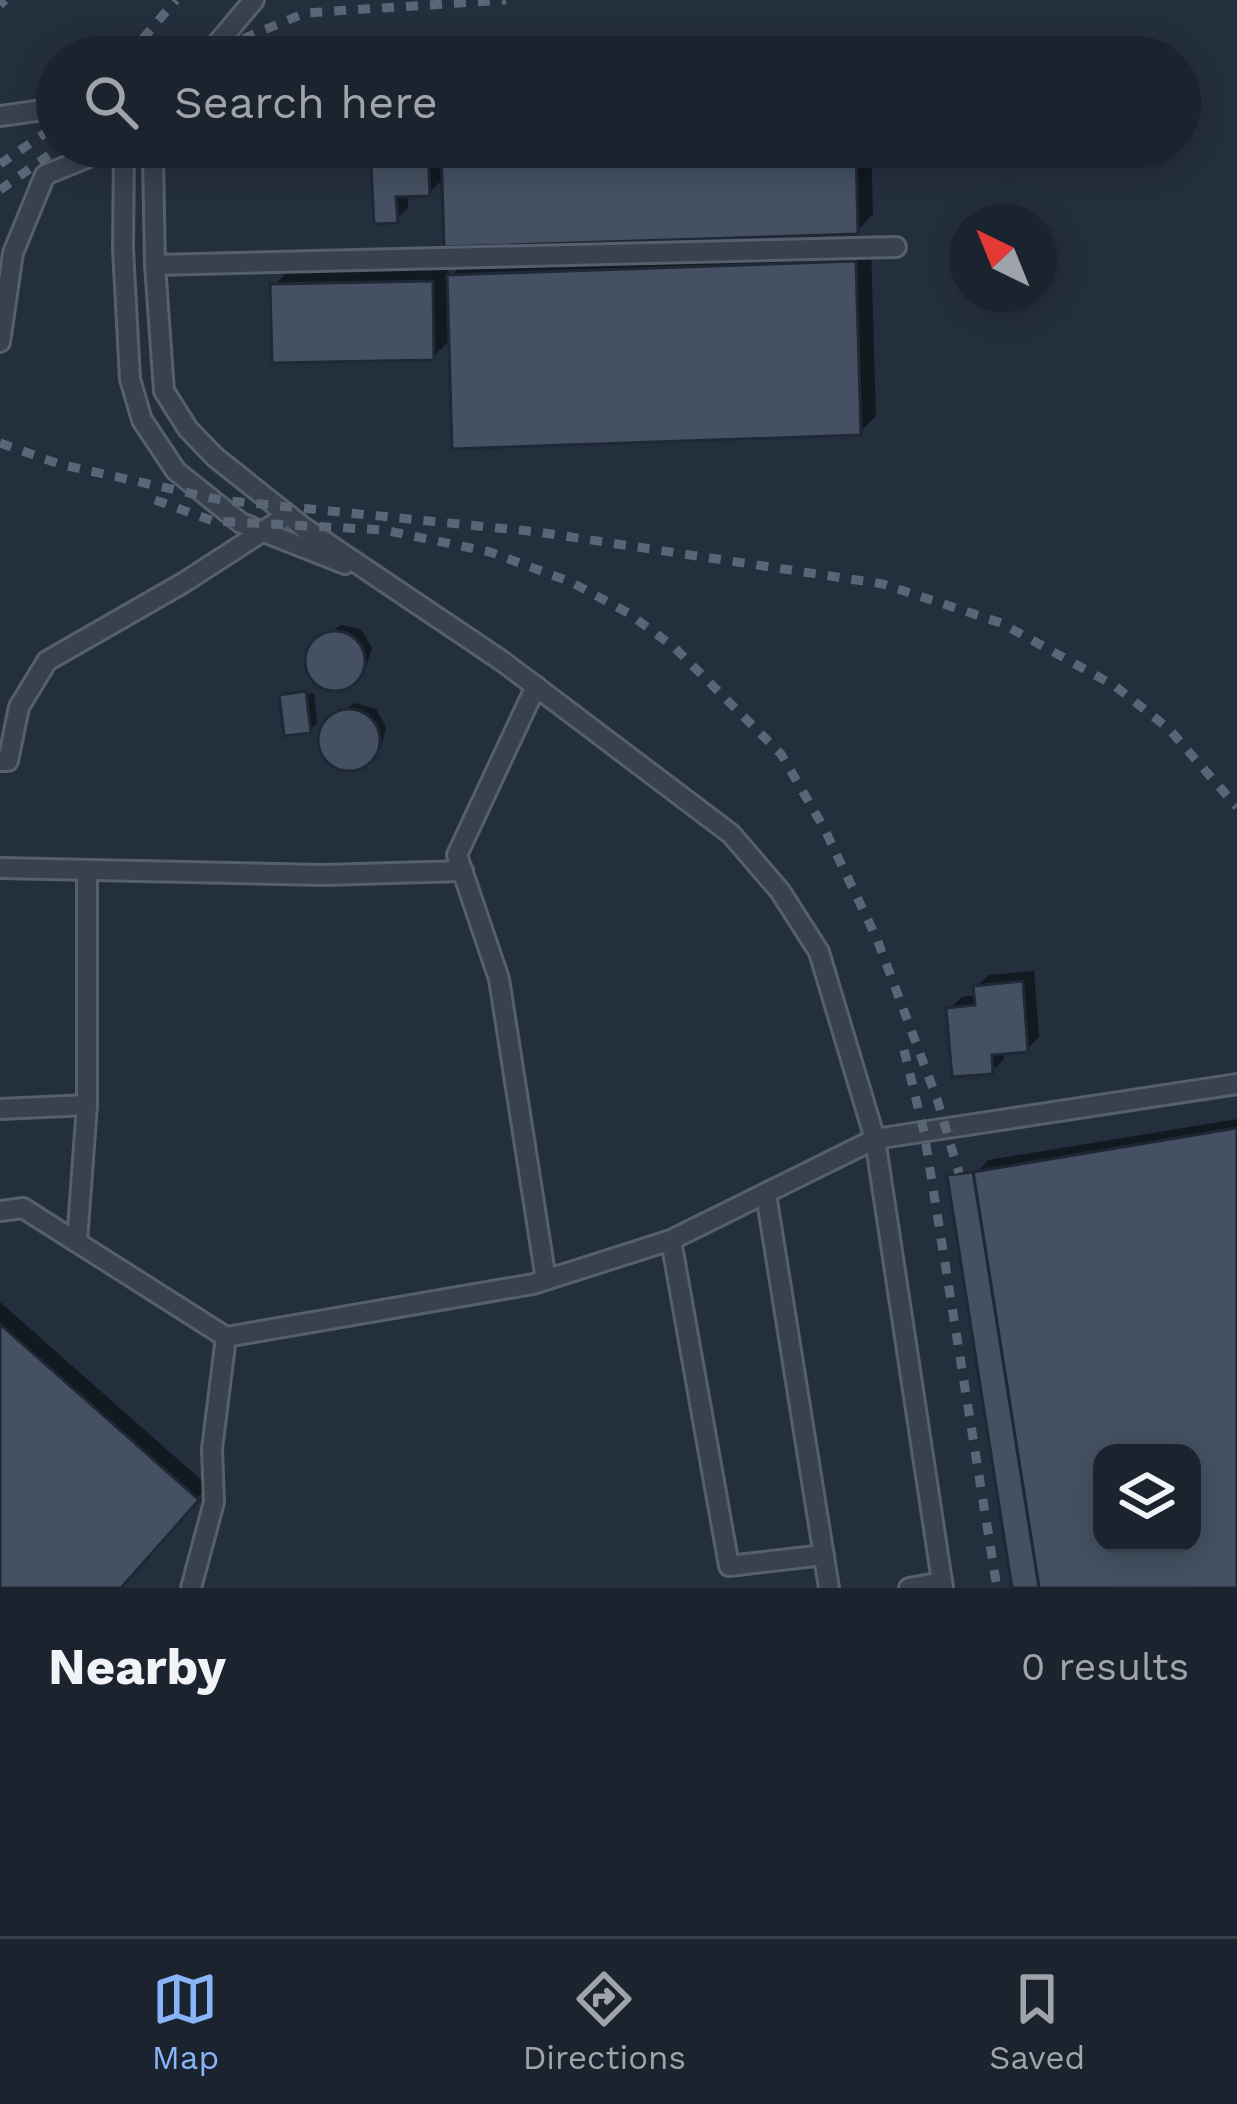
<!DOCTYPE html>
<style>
:root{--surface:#1b232e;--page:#242b36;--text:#f1f3f6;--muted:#a0a4aa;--line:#39404a;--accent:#8ab4f8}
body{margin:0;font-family:"Work Sans",sans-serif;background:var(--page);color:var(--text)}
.controls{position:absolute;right:36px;bottom:36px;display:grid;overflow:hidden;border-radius:24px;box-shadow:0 6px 30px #0003}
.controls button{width:108px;height:108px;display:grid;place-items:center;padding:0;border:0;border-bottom:3px solid var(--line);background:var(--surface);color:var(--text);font:60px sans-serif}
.compass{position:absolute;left:949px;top:204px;width:108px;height:108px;border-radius:50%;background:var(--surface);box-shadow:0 6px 30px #0003;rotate:317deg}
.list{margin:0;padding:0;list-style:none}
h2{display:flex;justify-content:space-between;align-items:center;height:156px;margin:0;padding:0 48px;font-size:51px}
h2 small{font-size:39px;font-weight:400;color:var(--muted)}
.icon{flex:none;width:66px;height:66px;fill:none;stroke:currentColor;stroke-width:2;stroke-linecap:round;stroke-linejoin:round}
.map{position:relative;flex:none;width:1237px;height:1588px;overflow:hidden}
.search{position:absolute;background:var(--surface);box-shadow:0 6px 30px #0003;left:36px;right:36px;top:36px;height:132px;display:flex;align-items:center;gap:30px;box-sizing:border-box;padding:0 42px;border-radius:66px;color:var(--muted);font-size:45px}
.sheet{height:348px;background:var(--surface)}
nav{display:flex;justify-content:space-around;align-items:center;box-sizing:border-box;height:168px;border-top:3px solid var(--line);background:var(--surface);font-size:33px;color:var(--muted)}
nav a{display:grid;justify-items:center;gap:6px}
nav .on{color:var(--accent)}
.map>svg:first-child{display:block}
</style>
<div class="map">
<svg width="1237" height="1588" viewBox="0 0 1237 1588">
<rect width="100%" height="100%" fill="#242f3e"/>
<g fill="#0007" fill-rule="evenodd">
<path d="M 869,42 L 869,57 L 456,57 L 458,55 Z"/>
<path d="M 373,147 L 871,147 L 873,214 L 857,231 L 445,177 L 429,193 L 408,194 L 408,208 L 396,220 Z"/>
<path d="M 871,246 L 876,416 L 860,432 L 452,338 L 433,357 L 274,285 L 290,269 L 448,266 L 449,278 L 467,260 Z"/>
<path d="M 341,625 L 361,629 L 372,648 L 365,670 L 336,688 L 317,682 L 308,664 L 313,645 Z"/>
<path d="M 287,691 L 287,697 L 314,693 L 317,723 L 309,730 L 282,696 Z"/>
<path d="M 355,703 L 376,709 L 386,727 L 381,748 L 353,767 L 333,762 L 322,744 L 327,723 Z"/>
<path d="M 1034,971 L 1039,1037 L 1027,1049 L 1004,1051 L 1004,1059 L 992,1071 L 949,1009 L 962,997 L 977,995 L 976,987 L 989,975 Z"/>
<path d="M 1237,1119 L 1237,1588 L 1015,1588 L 950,1177 L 979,1170 L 988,1160 ZM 1102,1453 L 1192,1453 L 1192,1543 L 1102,1543 Z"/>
<path d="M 0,1302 L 208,1486 L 118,1588 L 0,1588 Z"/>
</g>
<g fill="#455162" stroke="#1f2835" stroke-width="3" fill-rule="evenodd">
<path d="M 370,147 L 428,147 L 430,196 L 396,197 L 398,223 L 374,224 Z"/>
<path d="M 441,147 L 856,147 L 858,234 L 444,247 Z"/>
<path d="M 856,261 L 861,435 L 452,449 L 447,275 Z"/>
<path d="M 433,281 L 434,360 L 272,363 L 270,284 Z"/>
<circle cx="335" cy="661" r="30"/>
<path d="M 306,691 L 311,733 L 284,736 L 279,695 Z"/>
<circle cx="349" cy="740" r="31"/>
<path d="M 1023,981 L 1028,1052 L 992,1055 L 993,1074 L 952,1077 L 946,1008 L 975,1005 L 973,986 Z"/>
<path d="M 1237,1128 L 1237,1588 L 1039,1588 L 973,1172 ZM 1102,1453 L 1192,1453 L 1192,1543 L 1102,1543 Z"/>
<path d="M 973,1172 L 1039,1588 L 1012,1588 L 947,1175 Z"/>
<path d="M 0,1324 L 199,1500 L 121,1588 L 0,1588 Z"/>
</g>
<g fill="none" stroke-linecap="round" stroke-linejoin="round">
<g stroke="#565f6c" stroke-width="24">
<g id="lane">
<path d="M 206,57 L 254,0"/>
<path d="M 0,116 L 57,108"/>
<path d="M 124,147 L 123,249 L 130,379 L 142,420 L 176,471 L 241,523 L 345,564"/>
<path d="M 156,147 L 153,155 L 155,265 L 164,391 L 188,429 L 215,457 L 303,527 L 502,661 L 731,834 L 780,891 L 819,952 L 875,1139 L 943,1588"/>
<path d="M 155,265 L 896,247"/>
<path d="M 0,342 L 13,253 L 45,175 L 106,150 L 153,155"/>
<path d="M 536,686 L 457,855 L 499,979 L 546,1280"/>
<path d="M 0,761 L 8,761 L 19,707 L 47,661 L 183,583 L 288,515"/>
<path d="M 0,868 L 323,875 L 463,871"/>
<path d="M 0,1109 L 87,1105"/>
<path d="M 766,1194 L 829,1588"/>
<path d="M 0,1211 L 23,1208 L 226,1337 L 533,1284 L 671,1240 L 875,1139 L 1237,1084"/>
<path d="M 671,1240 L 729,1566 L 824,1555"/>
<path d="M 77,1242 L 87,1105 L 87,872"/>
<path d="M 191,1588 L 214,1502 L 212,1449 L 226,1337"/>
<path d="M 909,1588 L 942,1582"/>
</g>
</g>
<use href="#lane" stroke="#38414e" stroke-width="18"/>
<g stroke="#5a6575" stroke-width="9" stroke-dasharray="12 12" stroke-linecap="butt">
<path d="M 0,5 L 5,0"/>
<path d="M 127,57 L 176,0"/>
<path d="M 199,57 L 305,13 L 506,0"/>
<path d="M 0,164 L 57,125"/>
<path d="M 0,190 L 60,147"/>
<path d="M 0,443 L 59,464 L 221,500 L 538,532 L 883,584 L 1001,623 L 1115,686 L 1169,729 L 1237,807"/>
<path d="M 155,500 L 213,521 L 384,530 L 490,552 L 571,582 L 628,613 L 674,647 L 781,754 L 824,828 L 877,939 L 937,1099 L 959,1173"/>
<path d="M 904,1050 L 924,1132 L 997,1588"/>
</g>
</g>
</svg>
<div class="controls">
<button><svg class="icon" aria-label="layers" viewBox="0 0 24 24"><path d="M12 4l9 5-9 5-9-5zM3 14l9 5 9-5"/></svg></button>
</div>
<svg class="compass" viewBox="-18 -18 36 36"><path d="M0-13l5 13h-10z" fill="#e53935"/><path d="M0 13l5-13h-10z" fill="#a0a4aa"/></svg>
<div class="search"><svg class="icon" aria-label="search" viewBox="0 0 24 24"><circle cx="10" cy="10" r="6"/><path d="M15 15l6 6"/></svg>Search here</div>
</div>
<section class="sheet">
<h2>Nearby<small>0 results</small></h2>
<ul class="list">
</ul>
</section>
<nav>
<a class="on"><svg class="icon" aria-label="map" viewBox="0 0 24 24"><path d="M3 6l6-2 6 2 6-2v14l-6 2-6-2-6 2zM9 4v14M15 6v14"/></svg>Map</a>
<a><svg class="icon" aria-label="directions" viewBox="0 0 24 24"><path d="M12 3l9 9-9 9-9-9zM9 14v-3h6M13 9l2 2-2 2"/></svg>Directions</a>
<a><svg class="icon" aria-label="saved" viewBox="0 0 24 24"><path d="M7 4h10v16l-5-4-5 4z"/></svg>Saved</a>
</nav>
